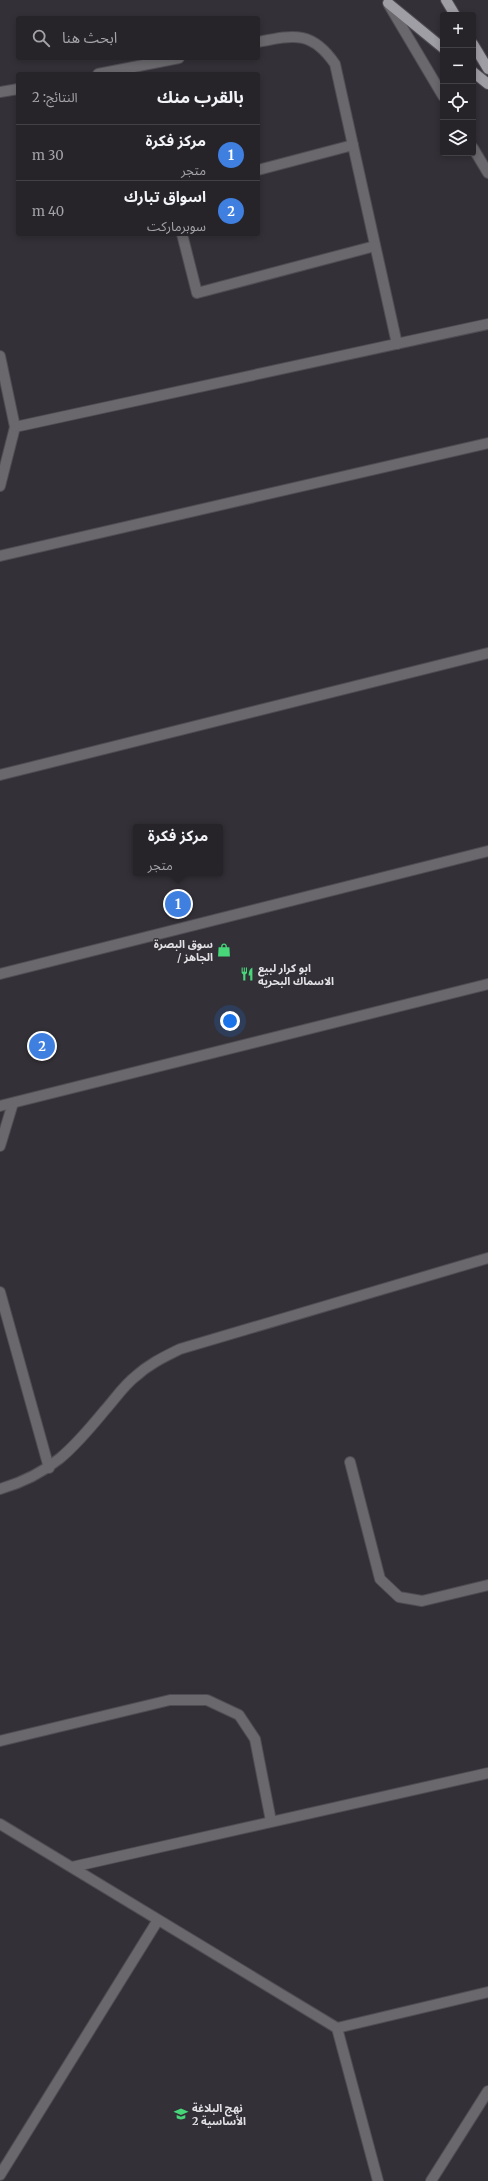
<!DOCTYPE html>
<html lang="ar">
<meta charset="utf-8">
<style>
:root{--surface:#262429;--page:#2e2c31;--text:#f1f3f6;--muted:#a4a4a8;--line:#424146;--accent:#47d779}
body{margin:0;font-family:Merriweather,"Noto Sans Arabic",serif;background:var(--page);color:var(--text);direction:rtl}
.controls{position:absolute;right:12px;top:12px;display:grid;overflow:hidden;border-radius:4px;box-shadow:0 2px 6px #0003}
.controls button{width:36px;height:36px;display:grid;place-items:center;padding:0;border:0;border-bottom:1px solid var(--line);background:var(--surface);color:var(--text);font:20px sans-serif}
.you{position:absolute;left:230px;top:1021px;width:14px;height:14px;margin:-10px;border:3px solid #fff;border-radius:50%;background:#1a73e8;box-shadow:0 0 0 6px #1a73e833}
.badge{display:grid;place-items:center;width:26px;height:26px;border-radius:50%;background:var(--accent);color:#fff;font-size:13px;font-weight:700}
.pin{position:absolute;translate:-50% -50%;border:2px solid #fff;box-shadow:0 1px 4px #0006}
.popup{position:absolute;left:133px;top:824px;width:90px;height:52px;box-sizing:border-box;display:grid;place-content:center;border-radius:4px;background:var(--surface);filter:drop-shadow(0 1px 3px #0005);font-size:13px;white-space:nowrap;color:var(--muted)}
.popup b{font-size:15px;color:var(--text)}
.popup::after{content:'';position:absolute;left:50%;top:100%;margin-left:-8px;border:8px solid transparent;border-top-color:var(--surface)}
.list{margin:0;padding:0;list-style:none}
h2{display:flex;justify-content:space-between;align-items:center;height:52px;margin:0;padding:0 16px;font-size:17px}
h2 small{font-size:13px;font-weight:400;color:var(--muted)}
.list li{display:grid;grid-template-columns:26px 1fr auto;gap:12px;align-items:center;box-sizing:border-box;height:56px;padding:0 16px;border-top:1px solid var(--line)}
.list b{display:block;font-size:15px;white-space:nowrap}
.list p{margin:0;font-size:13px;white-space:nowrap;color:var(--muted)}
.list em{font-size:13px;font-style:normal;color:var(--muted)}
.icon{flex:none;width:22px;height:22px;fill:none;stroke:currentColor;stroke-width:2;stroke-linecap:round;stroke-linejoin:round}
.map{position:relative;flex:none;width:488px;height:2181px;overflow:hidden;direction:ltr}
.search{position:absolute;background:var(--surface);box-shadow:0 2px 6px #0003;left:16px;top:16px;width:244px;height:44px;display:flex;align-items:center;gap:10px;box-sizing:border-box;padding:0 14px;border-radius:4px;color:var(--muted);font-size:15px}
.panel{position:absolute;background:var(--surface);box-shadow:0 2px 6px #0003;left:16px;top:72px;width:244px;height:164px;border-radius:4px;direction:rtl}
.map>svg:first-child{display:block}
</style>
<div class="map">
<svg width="488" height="2181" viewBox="0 0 488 2181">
<rect width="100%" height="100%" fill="#333037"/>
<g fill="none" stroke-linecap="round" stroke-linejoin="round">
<g stroke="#4f4c53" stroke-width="12">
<g id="minor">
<path d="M 258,42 C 293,35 312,30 335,64 L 397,344"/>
<path d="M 98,74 L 179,58"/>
<path d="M 0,92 L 18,89"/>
<path d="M 258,170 L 353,145"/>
<path d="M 182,234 L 197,293 L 375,246"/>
<path d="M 0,356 L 15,427 L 0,486"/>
<path d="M 15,427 L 488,324"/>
<path d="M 0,556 L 488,443"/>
<path d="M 0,775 L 488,653"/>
<path d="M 0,974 L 488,851"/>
<path d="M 0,1106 L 488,984"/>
<path d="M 0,1146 L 13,1103"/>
<path d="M 0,1292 L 49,1468"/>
<path d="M 350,1462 L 380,1579 L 399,1597 L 422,1601 L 488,1585"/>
<path d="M 0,1489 C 51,1474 73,1449 105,1410 C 115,1399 124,1385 136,1376 C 149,1364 164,1357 180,1349 L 488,1258"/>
<path d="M 0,1741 L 170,1700 L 207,1700 L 239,1715 L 255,1739 L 271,1821"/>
<path d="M 0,1824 L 337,2028 L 488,1992"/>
<path d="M 72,1867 L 488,1773"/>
<path d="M 337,2028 L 378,2181"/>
<path d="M 0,2175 L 158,1920"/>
<path d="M 431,2181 L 488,2091"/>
</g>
</g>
<g stroke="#4f4c53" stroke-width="12">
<g id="tertiary">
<path d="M 389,5 L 443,96"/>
<path d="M 473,148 L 488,173"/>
</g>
</g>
<g stroke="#4f4c53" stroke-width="12">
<g id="primary">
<path d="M 446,0 L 455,15"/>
<path d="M 388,3 L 443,48"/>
<path d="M 473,44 L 488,69"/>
<path d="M 473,72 L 488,84"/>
</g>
</g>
<use href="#minor" stroke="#6a686c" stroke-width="10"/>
<use href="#tertiary" stroke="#6a686c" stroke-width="10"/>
<use href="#primary" stroke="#a09ea5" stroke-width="10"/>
</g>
<defs>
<g id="shop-bare" transform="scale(1.08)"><path d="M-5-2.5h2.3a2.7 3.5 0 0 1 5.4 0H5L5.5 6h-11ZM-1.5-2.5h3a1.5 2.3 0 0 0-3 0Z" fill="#47d779" stroke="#333037" stroke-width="2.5" paint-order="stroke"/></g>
<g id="restaurant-bare" transform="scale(1.08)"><path d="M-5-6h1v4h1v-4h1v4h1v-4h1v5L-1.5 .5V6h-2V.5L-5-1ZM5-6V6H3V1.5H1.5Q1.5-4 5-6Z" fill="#47d779" stroke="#333037" stroke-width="2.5" paint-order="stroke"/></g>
<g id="school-bare" transform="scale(1.08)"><path d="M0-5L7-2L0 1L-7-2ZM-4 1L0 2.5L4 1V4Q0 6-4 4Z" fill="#47d779" stroke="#333037" stroke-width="2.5" paint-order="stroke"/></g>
</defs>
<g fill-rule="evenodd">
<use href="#shop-bare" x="224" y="950"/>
<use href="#restaurant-bare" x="247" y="974"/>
<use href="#school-bare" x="181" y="2114"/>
</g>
<g text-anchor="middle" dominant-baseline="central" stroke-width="3" stroke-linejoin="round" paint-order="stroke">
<g font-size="11" font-weight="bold" fill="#e2e1e5" stroke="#333037" text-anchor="start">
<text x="213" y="944" text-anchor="end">سوق البصرة<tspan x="213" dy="13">/ الجاهز</tspan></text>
<text x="258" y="968">ابو كرار لبيع<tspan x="258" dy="13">الاسماك البحريه</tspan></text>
<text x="192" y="2108">نهج البلاغة<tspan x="192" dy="13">الأساسية 2</tspan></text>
</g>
</g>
</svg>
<div class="controls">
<button>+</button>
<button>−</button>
<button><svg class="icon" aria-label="locate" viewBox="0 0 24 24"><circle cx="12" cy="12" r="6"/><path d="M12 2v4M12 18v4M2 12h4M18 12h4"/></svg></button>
<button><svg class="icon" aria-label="layers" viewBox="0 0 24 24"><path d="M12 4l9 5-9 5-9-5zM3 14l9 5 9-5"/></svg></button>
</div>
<div class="you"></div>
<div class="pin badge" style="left:178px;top:904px;background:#3f7fe0">1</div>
<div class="popup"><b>مركز فكرة</b>متجر</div>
<div class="pin badge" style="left:42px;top:1046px;background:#3f7fe0">2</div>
<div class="search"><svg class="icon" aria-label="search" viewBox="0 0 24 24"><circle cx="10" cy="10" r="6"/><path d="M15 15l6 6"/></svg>ابحث هنا</div>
<section class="panel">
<h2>بالقرب منك<small>النتائج: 2</small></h2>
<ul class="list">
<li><span class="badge" style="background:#3f7fe0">1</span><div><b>مركز فكرة</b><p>متجر</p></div><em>30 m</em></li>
<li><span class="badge" style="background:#3f7fe0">2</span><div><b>اسواق تبارك</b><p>سوبرماركت</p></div><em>40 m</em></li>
</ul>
</section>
</div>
